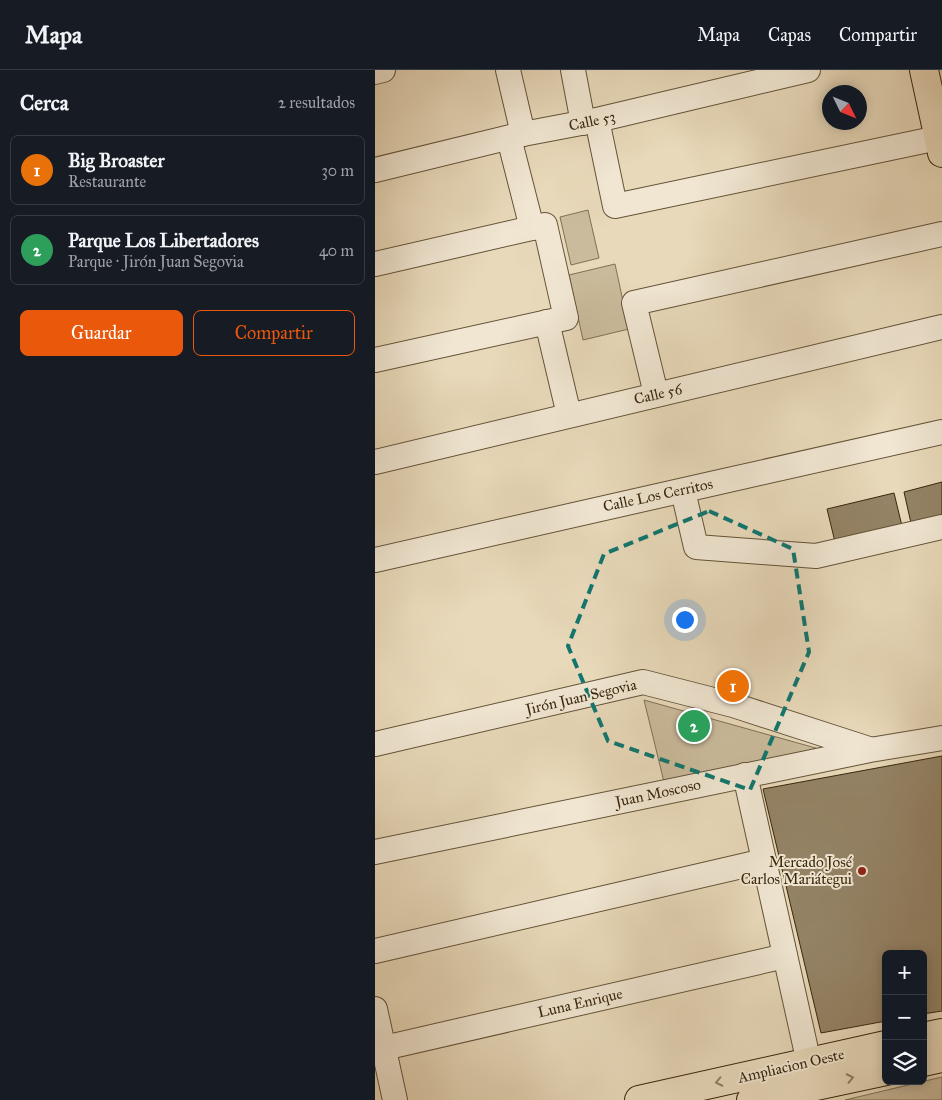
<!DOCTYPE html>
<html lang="es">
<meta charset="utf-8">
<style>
:root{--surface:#171b24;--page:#20242c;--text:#f1f3f6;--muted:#9ea1a6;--line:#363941;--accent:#ea580c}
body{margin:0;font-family:"IM FELL Great Primer",serif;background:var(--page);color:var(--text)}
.controls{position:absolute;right:15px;bottom:15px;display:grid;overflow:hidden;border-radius:8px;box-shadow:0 2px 12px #0003}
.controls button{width:45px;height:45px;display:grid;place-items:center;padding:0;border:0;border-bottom:1px solid var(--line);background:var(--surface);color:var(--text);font:25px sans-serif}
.compass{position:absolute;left:447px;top:15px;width:45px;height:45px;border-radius:50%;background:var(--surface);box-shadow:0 2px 12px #0003;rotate:133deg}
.you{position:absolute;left:309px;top:549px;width:18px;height:18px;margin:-12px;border:4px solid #fff;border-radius:50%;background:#1a73e8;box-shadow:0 0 0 8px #1a73e833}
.badge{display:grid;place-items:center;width:32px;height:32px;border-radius:50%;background:var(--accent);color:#fff;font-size:16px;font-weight:700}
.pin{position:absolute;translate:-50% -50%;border:2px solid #fff;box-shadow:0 1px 5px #0006}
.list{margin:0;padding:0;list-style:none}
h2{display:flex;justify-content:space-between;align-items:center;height:65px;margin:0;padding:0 20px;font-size:21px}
h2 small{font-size:16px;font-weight:400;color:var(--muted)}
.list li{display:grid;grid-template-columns:32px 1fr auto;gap:15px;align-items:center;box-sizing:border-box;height:70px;margin:0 10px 10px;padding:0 10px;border:1px solid var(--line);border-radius:8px}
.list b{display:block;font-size:19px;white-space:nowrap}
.list p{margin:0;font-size:16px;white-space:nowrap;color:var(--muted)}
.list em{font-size:16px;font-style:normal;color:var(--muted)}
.actions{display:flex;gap:10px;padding:15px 20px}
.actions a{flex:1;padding:11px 0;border:1px solid var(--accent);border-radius:8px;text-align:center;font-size:18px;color:var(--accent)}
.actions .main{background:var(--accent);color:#fff}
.icon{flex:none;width:28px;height:28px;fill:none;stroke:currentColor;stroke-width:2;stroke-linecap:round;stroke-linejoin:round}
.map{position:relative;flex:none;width:567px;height:1030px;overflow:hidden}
header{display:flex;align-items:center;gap:30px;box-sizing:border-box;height:70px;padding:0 25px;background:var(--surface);border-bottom:1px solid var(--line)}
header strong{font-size:24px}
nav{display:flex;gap:28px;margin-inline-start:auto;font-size:18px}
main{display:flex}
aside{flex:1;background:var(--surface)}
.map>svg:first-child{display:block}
</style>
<header>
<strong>Mapa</strong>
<nav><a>Mapa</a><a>Capas</a><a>Compartir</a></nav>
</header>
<main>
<aside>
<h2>Cerca<small>2 resultados</small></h2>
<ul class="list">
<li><span class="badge" style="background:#e8710a">1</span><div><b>Big Broaster</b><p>Restaurante</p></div><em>30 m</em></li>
<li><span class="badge" style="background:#2e9e5b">2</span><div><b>Parque Los Libertadores</b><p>Parque · Jirón Juan Segovia</p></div><em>40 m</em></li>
</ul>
<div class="actions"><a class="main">Guardar</a><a>Compartir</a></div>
</aside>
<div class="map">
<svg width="567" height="1030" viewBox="0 0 567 1030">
<rect width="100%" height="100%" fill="#e8d9ba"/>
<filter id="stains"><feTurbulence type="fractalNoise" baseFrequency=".004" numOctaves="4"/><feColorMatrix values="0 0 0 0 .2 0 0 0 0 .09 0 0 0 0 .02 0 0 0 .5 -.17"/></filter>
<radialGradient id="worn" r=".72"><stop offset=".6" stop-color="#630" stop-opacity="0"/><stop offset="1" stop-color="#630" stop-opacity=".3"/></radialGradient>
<g fill="#cabb9c" stroke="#817054">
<path d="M 213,140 L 224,188 L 196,195 L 185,147 Z"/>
<path d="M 240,194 L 254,259 L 208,270 L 194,205 Z"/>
<path d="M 269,630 L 455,682 L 289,712 Z"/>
<path d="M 567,1007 L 567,1030 L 470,1030 Z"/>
</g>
<g fill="#948366" stroke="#38260c">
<path d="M 567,412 L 567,445 L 536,453 L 529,422 Z"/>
<path d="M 519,423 L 527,456 L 460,472 L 452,439 Z"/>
<path d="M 567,686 L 567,941 L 548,944 L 548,884 L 511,884 L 511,951 L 446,963 L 388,719 Z"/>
</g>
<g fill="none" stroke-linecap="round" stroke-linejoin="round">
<g stroke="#645338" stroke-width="26">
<g id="minor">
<path d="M 133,0 L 148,64"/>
<path d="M 198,0 L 208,53"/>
<path d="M 0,2 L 8,0"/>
<path d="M 222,50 L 240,136 L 563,68"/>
<path d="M 134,68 L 157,158"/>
<path d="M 0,100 L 148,64 L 222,50 L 433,0"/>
<path d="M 0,194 L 170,155 L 191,248 L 0,290"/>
<path d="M 172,252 L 194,345"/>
<path d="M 281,324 L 259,233 L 567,164"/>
<path d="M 0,392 L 567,257"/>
<path d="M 308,421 L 321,477 L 441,486 L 567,457"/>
<path d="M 0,490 C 189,446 378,405 567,362"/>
<path d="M 0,674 L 268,612 L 358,635 L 494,679"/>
<path d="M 370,705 L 438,1011"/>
<path d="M 0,782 L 495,680 L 567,668"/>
<path d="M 0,881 L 389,791"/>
<path d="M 0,939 L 20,1030"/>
<path d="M 0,980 L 410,886"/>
</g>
</g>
<g stroke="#38260c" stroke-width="30">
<g id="major">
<path d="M 549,0 L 567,83"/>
<path d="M 548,967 L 567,963"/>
<path d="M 548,992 L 567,988"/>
<path d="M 264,1030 L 511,975"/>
<path d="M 376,1030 L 511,1001"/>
</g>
</g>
<use href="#minor" stroke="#f0e6d2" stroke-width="24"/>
<use href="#major" stroke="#e8d9ba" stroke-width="28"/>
</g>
<defs><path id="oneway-chevron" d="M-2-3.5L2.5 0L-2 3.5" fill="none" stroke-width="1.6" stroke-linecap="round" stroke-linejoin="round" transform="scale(1.25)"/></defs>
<g stroke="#908063">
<use href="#oneway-chevron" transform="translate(475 1008) rotate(-12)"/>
<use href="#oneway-chevron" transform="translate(344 1012) rotate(168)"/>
</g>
<path fill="none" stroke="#0f766e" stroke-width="4" stroke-dasharray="10 6" stroke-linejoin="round" d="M 334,441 L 418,479 L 434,582 L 375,720 L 233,671 L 193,576 L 229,484 Z"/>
<circle fill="#8f2418" stroke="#f0e6d2" stroke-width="2" cx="487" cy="801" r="5"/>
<g text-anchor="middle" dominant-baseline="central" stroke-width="4" stroke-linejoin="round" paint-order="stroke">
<g font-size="15" fill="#38260c" stroke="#f0e6d2">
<text transform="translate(217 51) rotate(-12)">Calle 53</text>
<text transform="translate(283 324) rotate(-13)">Calle 56</text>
<text transform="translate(283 425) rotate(-12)">Calle Los Cerritos</text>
<text transform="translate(206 627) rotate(-13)">Jirón Juan Segovia</text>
<text transform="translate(283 723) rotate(-12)">Juan Moscoso</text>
<text transform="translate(205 933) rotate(-13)">Luna Enrique</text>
<text transform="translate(416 996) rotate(-13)">Ampliacion Oeste</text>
</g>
<g font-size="15" fill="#38260c" stroke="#f0e6d2" text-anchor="end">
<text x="477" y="792">Mercado José<tspan x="477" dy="17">Carlos Mariátegui</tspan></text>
</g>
</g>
<rect width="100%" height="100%" filter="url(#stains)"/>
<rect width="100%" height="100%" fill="url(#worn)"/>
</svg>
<div class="controls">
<button>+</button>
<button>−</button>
<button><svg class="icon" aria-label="layers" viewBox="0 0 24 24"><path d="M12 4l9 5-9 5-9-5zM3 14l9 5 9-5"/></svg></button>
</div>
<svg class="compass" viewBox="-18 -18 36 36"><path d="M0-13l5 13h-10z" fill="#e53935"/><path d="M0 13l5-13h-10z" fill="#9ea1a6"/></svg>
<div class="you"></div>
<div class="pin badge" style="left:358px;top:616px;background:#e8710a">1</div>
<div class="pin badge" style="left:319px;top:656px;background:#2e9e5b">2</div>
</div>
</main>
